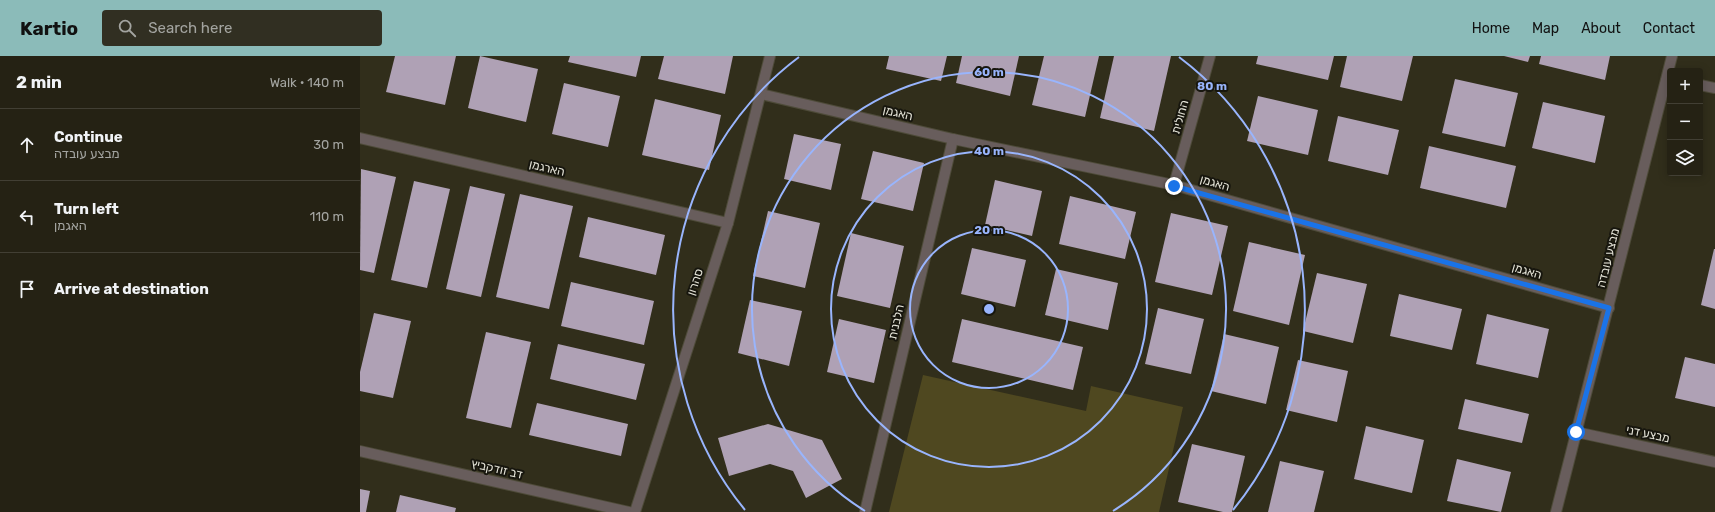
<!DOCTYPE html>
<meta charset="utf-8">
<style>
:root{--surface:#252214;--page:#312f22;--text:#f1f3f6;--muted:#a3a4a0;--line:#423f34;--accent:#8bbbb9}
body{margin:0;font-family:Rubik,"Noto Sans Hebrew",sans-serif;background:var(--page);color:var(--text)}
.controls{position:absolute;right:12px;top:12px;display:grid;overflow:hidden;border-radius:4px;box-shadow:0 2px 10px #0003}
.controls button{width:36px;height:36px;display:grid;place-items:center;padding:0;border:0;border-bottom:1px solid var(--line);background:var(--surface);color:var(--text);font:20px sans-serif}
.stop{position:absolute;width:12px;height:12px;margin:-9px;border:3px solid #1a73e8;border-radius:50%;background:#fff}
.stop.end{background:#1a73e8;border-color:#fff;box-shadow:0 1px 4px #0008}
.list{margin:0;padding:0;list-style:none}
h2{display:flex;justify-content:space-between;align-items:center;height:52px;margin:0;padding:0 16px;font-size:17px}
h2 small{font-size:13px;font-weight:400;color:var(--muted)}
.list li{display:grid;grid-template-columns:26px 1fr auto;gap:12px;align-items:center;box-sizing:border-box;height:72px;padding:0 16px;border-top:1px solid var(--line)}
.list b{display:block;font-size:15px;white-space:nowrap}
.list p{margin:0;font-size:13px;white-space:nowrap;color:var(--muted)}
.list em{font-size:13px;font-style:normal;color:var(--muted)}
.icon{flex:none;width:22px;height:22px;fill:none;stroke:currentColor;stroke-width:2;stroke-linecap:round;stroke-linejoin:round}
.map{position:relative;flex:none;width:1355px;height:456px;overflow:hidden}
header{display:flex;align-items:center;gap:24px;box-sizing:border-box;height:56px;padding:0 20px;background:var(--accent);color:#111}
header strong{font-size:19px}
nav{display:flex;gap:22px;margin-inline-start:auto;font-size:14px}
.search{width:280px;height:36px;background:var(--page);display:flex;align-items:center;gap:10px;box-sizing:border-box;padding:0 14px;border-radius:4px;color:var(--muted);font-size:15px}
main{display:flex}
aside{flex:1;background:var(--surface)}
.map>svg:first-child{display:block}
</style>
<header>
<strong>Kartio</strong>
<div class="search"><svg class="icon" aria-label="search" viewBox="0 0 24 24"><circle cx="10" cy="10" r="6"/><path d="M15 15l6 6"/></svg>Search here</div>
<nav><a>Home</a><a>Map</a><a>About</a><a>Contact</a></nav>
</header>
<main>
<aside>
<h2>2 min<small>Walk · 140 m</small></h2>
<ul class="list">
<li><svg class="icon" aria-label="ahead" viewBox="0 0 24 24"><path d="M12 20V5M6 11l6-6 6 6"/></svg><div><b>Continue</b><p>מבצע עובדה</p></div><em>30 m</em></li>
<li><svg class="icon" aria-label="left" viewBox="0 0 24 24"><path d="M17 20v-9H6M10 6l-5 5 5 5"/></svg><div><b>Turn left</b><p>האגמן</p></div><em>110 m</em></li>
<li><svg class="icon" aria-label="arrive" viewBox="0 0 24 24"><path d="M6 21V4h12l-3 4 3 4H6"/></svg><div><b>Arrive at destination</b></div></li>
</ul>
</aside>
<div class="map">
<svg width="1355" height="456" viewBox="0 0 1355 456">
<rect width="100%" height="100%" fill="#312e1b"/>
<path fill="#4f4820" d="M 563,319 L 726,355 L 731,330 L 823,351 L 799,456 L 529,456 Z"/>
<g fill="#afa1b5">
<path d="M 35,0 L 96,0 L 85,49 L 26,36 Z"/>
<path d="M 120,0 L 178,13 L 166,66 L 108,52 Z"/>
<path d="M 210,0 L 281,0 L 276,21 L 208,6 Z"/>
<path d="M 304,0 L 373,0 L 365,38 L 298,23 Z"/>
<path d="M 529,0 L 587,0 L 581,25 L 526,13 Z"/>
<path d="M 602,0 L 659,0 L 650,40 L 596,27 Z"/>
<path d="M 684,0 L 739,0 L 725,61 L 672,49 Z"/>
<path d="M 754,0 L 811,0 L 794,75 L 740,62 Z"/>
<path d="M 898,0 L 974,0 L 968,24 L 896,8 Z"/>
<path d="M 987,0 L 1053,0 L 1042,45 L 980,31 Z"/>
<path d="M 1144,0 L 1170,0 L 1168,6 Z"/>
<path d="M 1181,0 L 1250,0 L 1245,24 L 1179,8 Z"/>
<path d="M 1095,23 L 1158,37 L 1145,91 L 1082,77 Z"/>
<path d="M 204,27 L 260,40 L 248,91 L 192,78 Z"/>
<path d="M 898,40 L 958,54 L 948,99 L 887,85 Z"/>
<path d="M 295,43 L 361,59 L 349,114 L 282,99 Z"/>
<path d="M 1183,46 L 1245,60 L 1235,107 L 1172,92 Z"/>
<path d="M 978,60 L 1039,74 L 1028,119 L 968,105 Z"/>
<path d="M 434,78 L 481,88 L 471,134 L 424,123 Z"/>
<path d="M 1069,90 L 1156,110 L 1146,152 L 1060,132 Z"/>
<path d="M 513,95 L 564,107 L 553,155 L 501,143 Z"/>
<path d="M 1,113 L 36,121 L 14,217 L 0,214 Z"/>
<path d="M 635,124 L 682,135 L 672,180 L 625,169 Z"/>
<path d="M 54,125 L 90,133 L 67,232 L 31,224 Z"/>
<path d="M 110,130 L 145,138 L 121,241 L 86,233 Z"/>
<path d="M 160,138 L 213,150 L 189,253 L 136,241 Z"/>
<path d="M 710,140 L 776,156 L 765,203 L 699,188 Z"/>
<path d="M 408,155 L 460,167 L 445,232 L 393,220 Z"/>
<path d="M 811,157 L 868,170 L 852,239 L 795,226 Z"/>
<path d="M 228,161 L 305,179 L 296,219 L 219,201 Z"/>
<path d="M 491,177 L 544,190 L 530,252 L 477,240 Z"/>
<path d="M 889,186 L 945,199 L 929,269 L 873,255 Z"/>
<path d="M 612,192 L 666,204 L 655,251 L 601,238 Z"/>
<path d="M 1354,193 L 1355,193 L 1355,253 L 1341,249 Z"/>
<path d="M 696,213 L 758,227 L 748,274 L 685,259 Z"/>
<path d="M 957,217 L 1007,228 L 993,287 L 943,275 Z"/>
<path d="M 211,226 L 294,245 L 284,289 L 201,270 Z"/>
<path d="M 1039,238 L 1102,253 L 1092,294 L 1030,280 Z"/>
<path d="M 390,244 L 442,255 L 429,310 L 378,297 Z"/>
<path d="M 798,252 L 844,263 L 831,318 L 785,308 Z"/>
<path d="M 14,257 L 51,265 L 33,342 L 0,335 L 0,316 Z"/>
<path d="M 1127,258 L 1189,273 L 1178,322 L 1116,308 Z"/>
<path d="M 479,263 L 526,274 L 514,327 L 467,316 Z"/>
<path d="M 602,263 L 723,291 L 713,334 L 592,306 Z"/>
<path d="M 126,276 L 171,286 L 151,372 L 106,362 Z"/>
<path d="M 864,278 L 919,291 L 906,348 L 851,335 Z"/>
<path d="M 198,288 L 285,308 L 276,344 L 190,323 Z"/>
<path d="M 1325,301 L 1355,308 L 1355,351 L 1315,342 Z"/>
<path d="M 938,304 L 988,315 L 977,366 L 926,354 Z"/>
<path d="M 1105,343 L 1169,358 L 1162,387 L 1098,373 Z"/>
<path d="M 177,347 L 268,368 L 261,400 L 169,379 Z"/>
<path d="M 408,368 L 462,384 L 482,423 L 446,442 L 433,415 L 410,408 L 369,420 L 358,382 Z"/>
<path d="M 1006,370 L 1064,384 L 1052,437 L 994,423 Z"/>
<path d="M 832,388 L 885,400 L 872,456 L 863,456 L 818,446 Z"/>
<path d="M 1097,403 L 1151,416 L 1141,456 L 1087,445 Z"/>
<path d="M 920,405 L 964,415 L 954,456 L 908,456 Z"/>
<path d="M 0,433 L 10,435 L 6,456 L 0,456 Z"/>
<path d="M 40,439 L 96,452 L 95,456 L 36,456 Z"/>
</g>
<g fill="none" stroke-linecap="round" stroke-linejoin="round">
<g stroke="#4e4b39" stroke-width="12">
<g id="minor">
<path d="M 1340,29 L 1355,32"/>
<path d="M 401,38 L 593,83 L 814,129 L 1249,252"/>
<path d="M 0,82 L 368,167"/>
<path d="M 814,129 L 850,0"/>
<path d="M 1216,376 L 1355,406"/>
<path d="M 0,395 L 269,456"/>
<path d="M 275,456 L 368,167 L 410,0"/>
<path d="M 505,456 L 593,83"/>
<path d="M 1196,456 L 1312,0"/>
</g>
</g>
<use href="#minor" stroke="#685d5c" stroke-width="10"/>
</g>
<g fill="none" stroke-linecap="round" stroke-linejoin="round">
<path stroke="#1a73e8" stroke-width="5" d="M 814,130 L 1249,252 L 1216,376"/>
</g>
<g fill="none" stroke="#99b5fd" stroke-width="2">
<circle cx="629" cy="253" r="79"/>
<circle cx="629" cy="253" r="158"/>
<path d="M505 455A237 237 0 1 1 753 455"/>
<path d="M385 454A316 316 0 0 1 439 1M819 1A316 316 0 0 1 873 454"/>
</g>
<g text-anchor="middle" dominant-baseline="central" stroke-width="4" stroke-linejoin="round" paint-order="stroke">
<g font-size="12" fill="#e4e3d7" stroke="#17160e">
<text transform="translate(538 57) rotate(13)">האגמן</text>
<text transform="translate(820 61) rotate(-74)">החולית</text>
<text transform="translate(187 112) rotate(13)">הארגמן</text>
<text transform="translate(855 127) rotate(16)">האגמן</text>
<text transform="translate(1248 202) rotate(-76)">מבצע עובדה</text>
<text transform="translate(1167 215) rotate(16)">האגמן</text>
<text transform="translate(335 226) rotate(-72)">סהרון</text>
<text transform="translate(536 266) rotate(-77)">הלבנית</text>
<text transform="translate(1288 378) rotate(12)">מבצע דני</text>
<text transform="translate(137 413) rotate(13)">דב זודקביץ</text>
</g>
</g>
<circle cx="629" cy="253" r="6" fill="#99b5fd" stroke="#17160e" stroke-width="2"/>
<g font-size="12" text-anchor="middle" font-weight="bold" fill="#99b5fd" stroke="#17160e" stroke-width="4" stroke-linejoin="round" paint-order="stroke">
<text x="629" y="20">60 m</text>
<text x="852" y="34">80 m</text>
<text x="629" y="99">40 m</text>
<text x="629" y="178">20 m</text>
</g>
</svg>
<div class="controls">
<button>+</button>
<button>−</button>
<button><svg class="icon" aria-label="layers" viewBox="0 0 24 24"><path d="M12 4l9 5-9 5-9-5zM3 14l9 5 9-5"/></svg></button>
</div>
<div class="stop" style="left:1216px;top:376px"></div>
<div class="stop end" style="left:814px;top:130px"></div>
</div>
</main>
